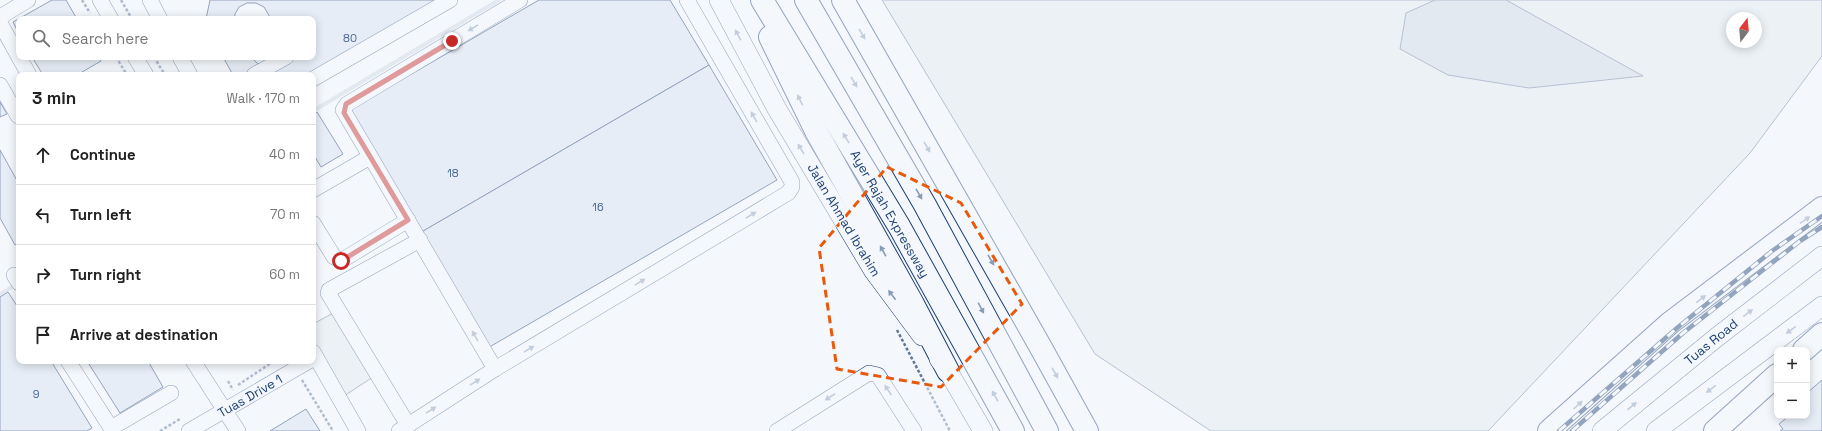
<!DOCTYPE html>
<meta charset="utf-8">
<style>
:root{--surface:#fff;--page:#f2f2f2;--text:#222;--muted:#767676;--line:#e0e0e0}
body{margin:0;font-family:"Space Grotesk",sans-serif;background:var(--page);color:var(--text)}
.controls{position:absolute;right:12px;bottom:12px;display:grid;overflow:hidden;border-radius:8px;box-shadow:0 2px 10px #0003}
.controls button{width:36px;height:36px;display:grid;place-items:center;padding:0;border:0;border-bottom:1px solid var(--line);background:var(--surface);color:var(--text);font:20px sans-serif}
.compass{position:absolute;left:1726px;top:12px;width:36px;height:36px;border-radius:50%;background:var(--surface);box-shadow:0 2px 10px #0003;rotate:16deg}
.stop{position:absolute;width:12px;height:12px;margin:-9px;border:3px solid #c62828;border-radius:50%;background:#fff}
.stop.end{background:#c62828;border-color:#fff;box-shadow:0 1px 4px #0008}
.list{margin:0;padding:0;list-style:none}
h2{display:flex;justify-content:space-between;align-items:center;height:52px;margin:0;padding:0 16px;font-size:17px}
h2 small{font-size:13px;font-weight:400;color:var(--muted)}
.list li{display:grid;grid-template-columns:26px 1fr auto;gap:12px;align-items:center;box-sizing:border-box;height:60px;padding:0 16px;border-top:1px solid var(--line)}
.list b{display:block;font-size:15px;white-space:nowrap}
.list em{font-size:13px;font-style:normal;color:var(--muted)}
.icon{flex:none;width:22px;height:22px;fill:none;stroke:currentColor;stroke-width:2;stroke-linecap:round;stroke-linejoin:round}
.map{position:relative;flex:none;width:1822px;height:431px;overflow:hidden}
.search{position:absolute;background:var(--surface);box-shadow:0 2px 10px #0003;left:16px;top:16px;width:300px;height:44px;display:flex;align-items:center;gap:10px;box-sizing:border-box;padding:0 14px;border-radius:8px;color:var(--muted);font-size:15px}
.panel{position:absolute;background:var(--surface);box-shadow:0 2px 10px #0003;left:16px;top:72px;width:300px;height:292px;border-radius:8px}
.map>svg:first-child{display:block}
</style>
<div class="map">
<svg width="1822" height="431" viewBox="0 0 1822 431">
<rect width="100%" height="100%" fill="#f4f7fb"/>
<g fill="#e3e9f0" stroke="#687fa3" fill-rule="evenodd">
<path d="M 882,0 L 1822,0 L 1822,56 L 1750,153 L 1488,431 L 1211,431 L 1095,354 ZM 1732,18 L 1756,18 L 1756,42 L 1732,42 Z"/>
<path d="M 337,311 L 376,375 L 341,398 L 313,349 L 313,324 Z"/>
</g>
<path fill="#cfd7e4" stroke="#687fa3" d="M 1435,0 L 1506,0 L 1643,76 L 1529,88 L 1448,75 L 1400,49 L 1406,13 Z"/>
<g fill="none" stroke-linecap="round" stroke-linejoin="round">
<g stroke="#cfd7e4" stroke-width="4">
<path d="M 313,111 L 499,0"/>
<path d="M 0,294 L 17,284"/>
</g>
</g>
<g fill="#d5e0f0" stroke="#1d3f73">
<path d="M 52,0 L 66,0 L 77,19 L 19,19 L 19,34 L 13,22 Z"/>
<path d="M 210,0 L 451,0 L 313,75 L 233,75 L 223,57 L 251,57 L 257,63 L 264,66 L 283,57 L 313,57 L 313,19 L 271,19 L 264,7 L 256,3 L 247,3 L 239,7 L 235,14 L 234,19 L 206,19 Z"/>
<path d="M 539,0 L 670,0 L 709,65 L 418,234 L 346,112 Z"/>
<path d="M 32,57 L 99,57 L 101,61 L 77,75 L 43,75 Z"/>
<path d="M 709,65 L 777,180 L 486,349 L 418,234 Z"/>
<path d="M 0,102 L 7,114 L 0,117 Z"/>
<path d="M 317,112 L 343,154 L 321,167 L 313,154 L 313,115 Z"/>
<path d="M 0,150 L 19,184 L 19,243 L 15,245 L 0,218 Z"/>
<path d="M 8,292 L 19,309 L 19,361 L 51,361 L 92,428 L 87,431 L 0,431 L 0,297 Z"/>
<path d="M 87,361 L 148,361 L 163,387 L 120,413 Z"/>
<path d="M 1822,380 L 1822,431 L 1780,431 L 1783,429 L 1779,424 L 1789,416 L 1807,416 L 1807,393 Z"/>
<path d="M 306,409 L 320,431 L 270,431 Z"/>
</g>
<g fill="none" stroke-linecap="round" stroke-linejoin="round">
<g stroke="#1d3f73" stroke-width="16">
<g id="minor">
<path d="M 100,0 L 111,19"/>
<path d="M 150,0 L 160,19"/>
<path d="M 0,17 L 28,0"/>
<path d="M 0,23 L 19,57"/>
<path d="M 19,57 L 29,75"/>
<path d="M 135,57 L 146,75"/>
<path d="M 180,57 L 190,75"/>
<path d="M 254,75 L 286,57"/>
<path d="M 313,79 L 450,0"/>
<path d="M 0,85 L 18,116"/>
<path d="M 313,190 L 370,157"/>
<path d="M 313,223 L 334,257 L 341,261 L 408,220"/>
<path d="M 14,275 L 19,283"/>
<path d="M 313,352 L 358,431"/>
<path d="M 68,361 L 113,431"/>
<path d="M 193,361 L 238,431"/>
<path d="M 495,369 L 343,110 L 347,104 L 520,0"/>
<path d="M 408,425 L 328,293 L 329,290 L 338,285 L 420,240"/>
<path d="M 111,428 L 171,393"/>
<path d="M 189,431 L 309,361"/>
<path d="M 399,431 L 495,369 L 788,193 L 792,187 L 792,182 L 687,0"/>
<path d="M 777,431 L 869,373 L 878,375 L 914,431"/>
</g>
</g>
<g stroke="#1d3f73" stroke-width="20">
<g id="major">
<path d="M 719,0 L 777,109 L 873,270 L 922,336"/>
<path d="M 939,359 L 948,371 L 983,431"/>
<path d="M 1602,431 L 1717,337 L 1822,256"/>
<path d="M 1656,431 L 1822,306"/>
</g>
</g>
<g stroke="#1d3f73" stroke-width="24">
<g id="highway">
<path d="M 762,0 L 899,226 L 1013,431"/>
<path d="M 806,0 L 925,205 L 1047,431"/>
<path d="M 843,0 L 1040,346 L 1087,431"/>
<path d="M 770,37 L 816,131 L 913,304 L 948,371"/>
<path d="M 1804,350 L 1822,334"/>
<path d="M 1549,431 L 1670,323 L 1822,208"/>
<path d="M 1715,431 L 1777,375"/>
</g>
</g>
<g stroke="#5e769c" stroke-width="2.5" stroke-dasharray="3 2" stroke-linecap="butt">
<path d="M 82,0 L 90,13"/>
<path d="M 121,0 L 132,19"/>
<path d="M 116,57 L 127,75"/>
<path d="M 154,57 L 165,75"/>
<path d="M 897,330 L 950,431"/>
<path d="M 302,380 L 333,431"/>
<path d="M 228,381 L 233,390"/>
<path d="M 238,385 L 274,361"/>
<path d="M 160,431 L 180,419"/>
</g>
<use href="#minor" stroke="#f4f7fb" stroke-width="15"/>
<use href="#major" stroke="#f4f7fb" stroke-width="19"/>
<use href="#highway" stroke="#f4f7fb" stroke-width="22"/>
<g stroke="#1d3f73" stroke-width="4.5">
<g id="rail">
<path d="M 1559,431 L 1677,328 L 1772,251 L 1822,216"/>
<path d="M 1572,431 L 1683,333 L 1800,241 L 1822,227"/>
</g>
</g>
<use href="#rail" stroke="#f4f7fb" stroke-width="3" stroke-dasharray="9" stroke-linecap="butt"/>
</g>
<defs><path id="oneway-solid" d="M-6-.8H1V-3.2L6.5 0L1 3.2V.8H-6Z"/></defs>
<g fill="#889bb7">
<use href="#oneway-solid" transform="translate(473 28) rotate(149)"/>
<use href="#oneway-solid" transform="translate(862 34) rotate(60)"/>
<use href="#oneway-solid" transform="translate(738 35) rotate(-118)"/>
<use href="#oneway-solid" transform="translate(854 82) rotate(60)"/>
<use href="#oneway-solid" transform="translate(800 100) rotate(-116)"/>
<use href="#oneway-solid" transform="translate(754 117) rotate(-120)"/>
<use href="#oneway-solid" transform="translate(846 138) rotate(-121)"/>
<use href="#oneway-solid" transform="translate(927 147) rotate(60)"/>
<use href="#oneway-solid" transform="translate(801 149) rotate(-121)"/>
<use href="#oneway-solid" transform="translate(919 194) rotate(60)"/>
<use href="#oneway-solid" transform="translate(751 215) rotate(-31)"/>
<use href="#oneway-solid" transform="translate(1805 220) rotate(-35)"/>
<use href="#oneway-solid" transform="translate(883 251) rotate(-119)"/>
<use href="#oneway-solid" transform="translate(991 260) rotate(60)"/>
<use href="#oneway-solid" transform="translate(640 282) rotate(-31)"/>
<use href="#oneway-solid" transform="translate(892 295) rotate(-127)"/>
<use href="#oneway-solid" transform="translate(1701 299) rotate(-37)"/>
<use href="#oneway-solid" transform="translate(981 308) rotate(62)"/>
<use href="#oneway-solid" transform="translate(1748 313) rotate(-37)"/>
<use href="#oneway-solid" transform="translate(1791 330) rotate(143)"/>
<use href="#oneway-solid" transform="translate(475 336) rotate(-120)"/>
<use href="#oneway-solid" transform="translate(529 349) rotate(-31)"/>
<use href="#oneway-solid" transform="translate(1055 373) rotate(61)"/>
<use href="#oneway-solid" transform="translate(475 382) rotate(-32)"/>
<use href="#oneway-solid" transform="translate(1711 389) rotate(143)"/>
<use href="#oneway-solid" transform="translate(888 390) rotate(-123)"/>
<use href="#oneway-solid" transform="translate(995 396) rotate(-119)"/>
<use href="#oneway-solid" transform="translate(830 397) rotate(147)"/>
<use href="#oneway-solid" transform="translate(1578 405) rotate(-42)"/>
<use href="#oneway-solid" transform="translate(1632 406) rotate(-39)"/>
<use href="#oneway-solid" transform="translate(431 410) rotate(-32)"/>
</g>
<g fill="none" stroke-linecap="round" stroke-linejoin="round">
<path stroke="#c62828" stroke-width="5" d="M 341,261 L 408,220 L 344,113 L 346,104 L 452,41"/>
</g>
<path d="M0 0H1822V431H0ZM 887,167 L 961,203 L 1022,304 L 941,387 L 837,369 L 819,248 Z" fill="#f4f7fb" fill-opacity=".55" fill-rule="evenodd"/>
<path fill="none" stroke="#e8590c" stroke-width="3" stroke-dasharray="8 5" stroke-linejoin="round" d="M 887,167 L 961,203 L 1022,304 L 941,387 L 837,369 L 819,248 Z"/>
<g text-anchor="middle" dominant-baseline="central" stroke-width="3" stroke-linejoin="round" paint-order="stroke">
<g font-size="11" fill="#4b6792">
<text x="350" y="38">80</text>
<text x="453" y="173">18</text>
<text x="598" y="207">16</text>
<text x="36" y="394">9</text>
</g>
<g font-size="13" fill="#1d3f73" stroke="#f4f7fb">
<text transform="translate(890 214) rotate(60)">Ayer Rajah Expressway</text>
<text transform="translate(844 220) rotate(59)">Jalan Ahmad Ibrahim</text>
<text transform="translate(1711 342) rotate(-39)">Tuas Road</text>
<text transform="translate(250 396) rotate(-30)">Tuas Drive 1</text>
</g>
</g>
</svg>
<div class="controls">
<button>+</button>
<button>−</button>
</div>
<svg class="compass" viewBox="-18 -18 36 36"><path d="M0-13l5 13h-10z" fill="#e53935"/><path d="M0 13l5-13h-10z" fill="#767676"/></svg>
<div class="stop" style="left:341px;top:261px"></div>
<div class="stop end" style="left:452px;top:41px"></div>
<div class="search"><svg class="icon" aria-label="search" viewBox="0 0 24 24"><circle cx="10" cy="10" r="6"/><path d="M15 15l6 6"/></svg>Search here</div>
<section class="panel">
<h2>3 min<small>Walk · 170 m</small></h2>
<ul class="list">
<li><svg class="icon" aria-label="ahead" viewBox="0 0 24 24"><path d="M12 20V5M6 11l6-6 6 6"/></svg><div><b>Continue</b></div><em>40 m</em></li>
<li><svg class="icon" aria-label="left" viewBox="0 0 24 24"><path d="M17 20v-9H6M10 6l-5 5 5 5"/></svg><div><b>Turn left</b></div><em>70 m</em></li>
<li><svg class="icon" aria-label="right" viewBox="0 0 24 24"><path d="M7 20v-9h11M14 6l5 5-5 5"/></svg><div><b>Turn right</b></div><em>60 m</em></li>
<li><svg class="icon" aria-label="arrive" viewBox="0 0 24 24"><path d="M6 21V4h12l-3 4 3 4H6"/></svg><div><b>Arrive at destination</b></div></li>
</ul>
</section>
</div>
